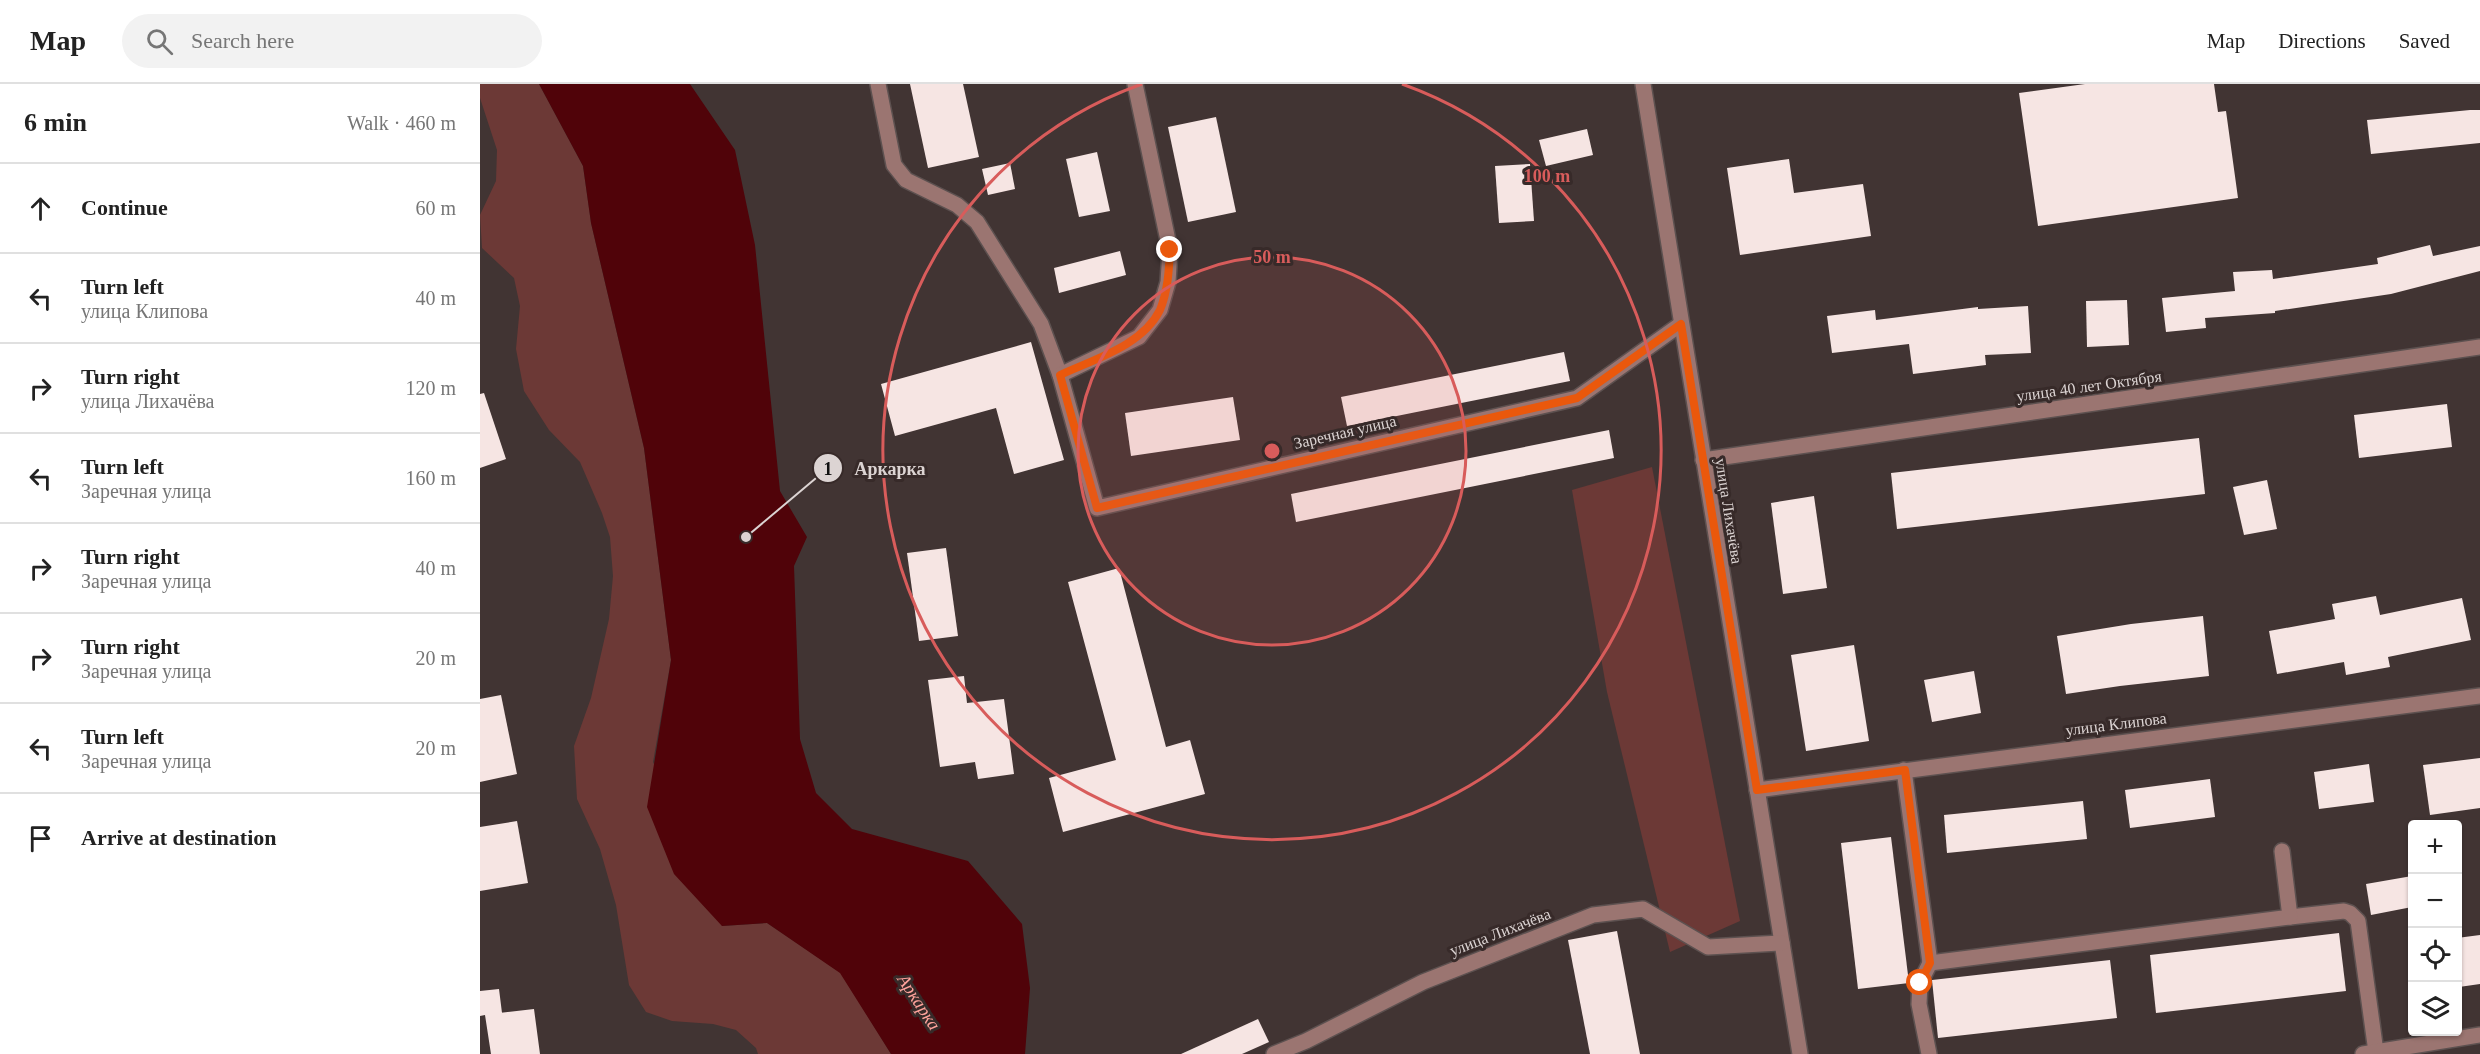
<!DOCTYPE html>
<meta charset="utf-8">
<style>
:root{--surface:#fff;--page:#f2f2f2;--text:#222;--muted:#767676;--line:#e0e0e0}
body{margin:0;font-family:"Times New Roman",serif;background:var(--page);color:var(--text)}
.controls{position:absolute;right:18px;bottom:18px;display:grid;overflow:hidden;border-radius:6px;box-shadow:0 2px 4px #0004}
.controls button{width:54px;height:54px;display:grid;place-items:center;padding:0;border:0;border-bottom:2px solid var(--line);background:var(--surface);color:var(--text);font:30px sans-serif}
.stop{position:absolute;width:18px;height:18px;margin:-14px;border:4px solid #ea580c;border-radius:50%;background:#fff}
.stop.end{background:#ea580c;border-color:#fff;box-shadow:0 2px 6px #0008}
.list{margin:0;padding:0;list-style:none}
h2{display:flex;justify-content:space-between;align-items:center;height:78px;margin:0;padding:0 24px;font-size:26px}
h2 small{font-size:20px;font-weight:400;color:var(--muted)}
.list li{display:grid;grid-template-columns:39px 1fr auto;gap:18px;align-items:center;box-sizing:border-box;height:90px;padding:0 24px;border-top:2px solid var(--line)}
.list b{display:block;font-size:22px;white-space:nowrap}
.list p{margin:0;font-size:20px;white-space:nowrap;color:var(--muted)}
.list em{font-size:20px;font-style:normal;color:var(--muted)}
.icon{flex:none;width:33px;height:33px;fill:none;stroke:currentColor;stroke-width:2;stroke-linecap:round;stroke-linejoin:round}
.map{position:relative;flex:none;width:2000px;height:970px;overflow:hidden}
header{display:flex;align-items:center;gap:36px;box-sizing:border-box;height:84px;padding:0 30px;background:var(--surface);border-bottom:2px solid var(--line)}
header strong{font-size:28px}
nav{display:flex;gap:33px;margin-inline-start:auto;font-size:21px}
.search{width:420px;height:54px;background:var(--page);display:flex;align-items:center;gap:15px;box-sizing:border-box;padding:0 21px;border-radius:33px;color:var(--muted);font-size:22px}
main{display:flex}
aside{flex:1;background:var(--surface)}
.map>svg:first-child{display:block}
</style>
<header>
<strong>Map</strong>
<div class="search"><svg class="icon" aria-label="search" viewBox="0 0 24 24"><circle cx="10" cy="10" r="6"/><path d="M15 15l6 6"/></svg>Search here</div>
<nav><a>Map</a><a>Directions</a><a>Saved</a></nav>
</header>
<main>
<aside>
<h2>6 min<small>Walk · 460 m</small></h2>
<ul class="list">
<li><svg class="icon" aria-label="ahead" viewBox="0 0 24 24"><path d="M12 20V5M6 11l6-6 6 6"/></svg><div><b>Continue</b></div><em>60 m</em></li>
<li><svg class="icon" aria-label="left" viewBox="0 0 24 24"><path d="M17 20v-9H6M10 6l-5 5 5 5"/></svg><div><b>Turn left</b><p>улица Клипова</p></div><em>40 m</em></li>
<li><svg class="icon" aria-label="right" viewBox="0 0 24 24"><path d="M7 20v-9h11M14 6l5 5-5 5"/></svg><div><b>Turn right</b><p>улица Лихачёва</p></div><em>120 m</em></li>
<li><svg class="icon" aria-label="left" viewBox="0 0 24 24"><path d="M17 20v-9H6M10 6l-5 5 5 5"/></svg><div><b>Turn left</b><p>Заречная улица</p></div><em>160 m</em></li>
<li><svg class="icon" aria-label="right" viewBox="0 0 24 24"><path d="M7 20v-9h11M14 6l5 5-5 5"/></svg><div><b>Turn right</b><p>Заречная улица</p></div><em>40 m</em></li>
<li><svg class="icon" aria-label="right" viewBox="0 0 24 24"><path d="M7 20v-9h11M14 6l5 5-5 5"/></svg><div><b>Turn right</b><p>Заречная улица</p></div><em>20 m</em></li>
<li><svg class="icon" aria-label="left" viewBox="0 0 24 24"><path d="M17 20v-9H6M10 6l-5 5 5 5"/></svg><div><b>Turn left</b><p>Заречная улица</p></div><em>20 m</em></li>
<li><svg class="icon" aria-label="arrive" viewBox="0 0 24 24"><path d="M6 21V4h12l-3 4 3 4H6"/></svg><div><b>Arrive at destination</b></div></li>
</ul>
</aside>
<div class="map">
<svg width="2000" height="970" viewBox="0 0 2000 970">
<rect width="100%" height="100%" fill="#413433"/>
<g fill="#6c3936">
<path d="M 0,0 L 59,0 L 103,82 L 111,139 L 164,364 L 191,576 L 173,678 L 242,842 L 287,839 L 361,889 L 411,970 L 278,970 L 276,964 L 256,946 L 233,940 L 192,937 L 166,928 L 149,901 L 136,821 L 120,765 L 97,715 L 94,662 L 111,614 L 129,535 L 133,492 L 130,453 L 122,429 L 100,378 L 69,346 L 44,307 L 36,265 L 40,222 L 34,194 L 2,164 L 0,131 L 16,97 L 17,66 L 0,14 Z"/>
<path d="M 1172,383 L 1260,837 L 1190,868 L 1127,608 L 1092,406 Z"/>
</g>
<path fill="#500309" d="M 59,0 L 210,0 L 255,66 L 275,161 L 300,407 L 327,453 L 314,482 L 320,655 L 336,709 L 372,745 L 488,777 L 542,840 L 550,904 L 545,970 L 411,970 L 360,889 L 287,839 L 242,842 L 194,790 L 167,723 L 191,576 L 164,364 L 111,139 L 103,82 Z"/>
<g fill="#f6e5e3">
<path d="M 430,0 L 483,0 L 499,73 L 448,84 Z"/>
<path d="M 1605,0 L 1734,0 L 1738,28 L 1746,27 L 1758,114 L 1558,142 L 1539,9 Z"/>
<path d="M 1990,26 L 2000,26 L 2000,59 L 1891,70 L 1887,36 Z"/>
<path d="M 736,33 L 756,128 L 708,138 L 688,43 Z"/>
<path d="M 1107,45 L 1113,71 L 1066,82 L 1059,56 Z"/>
<path d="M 617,68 L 630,127 L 599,133 L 586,75 Z"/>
<path d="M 1309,75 L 1314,109 L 1383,100 L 1391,152 L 1260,171 L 1247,84 Z"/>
<path d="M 530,79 L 535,105 L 508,111 L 502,85 Z"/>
<path d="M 1050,80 L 1054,137 L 1019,139 L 1015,82 Z"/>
<path d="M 1950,161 L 1953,172 L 2000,162 L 2000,187 L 1911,210 L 1795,227 L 1795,229 L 1725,234 L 1726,244 L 1686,248 L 1682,214 L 1755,207 L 1753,188 L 1792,186 L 1793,195 L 1898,180 L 1897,174 Z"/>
<path d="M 640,167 L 646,191 L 579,209 L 574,184 Z"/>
<path d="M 1647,216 L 1649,261 L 1607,263 L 1606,217 Z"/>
<path d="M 1548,222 L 1551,269 L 1505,271 L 1506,281 L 1433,290 L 1429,260 L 1352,269 L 1347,232 L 1395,226 L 1396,236 L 1498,223 L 1498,225 Z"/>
<path d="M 551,258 L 584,376 L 534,390 L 516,324 L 415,352 L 401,300 Z"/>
<path d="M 1084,268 L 1090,297 L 867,342 L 861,313 Z"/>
<path d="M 4,309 L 26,375 L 0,384 L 0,310 Z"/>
<path d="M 753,313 L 760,356 L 651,372 L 645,329 Z"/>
<path d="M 1967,320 L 1972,363 L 1879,374 L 1874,331 Z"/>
<path d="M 1129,346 L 1134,374 L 816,438 L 811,410 Z"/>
<path d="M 1719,354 L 1725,410 L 1417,445 L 1411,389 Z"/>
<path d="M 1787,396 L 1797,445 L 1764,451 L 1753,403 Z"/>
<path d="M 1334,412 L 1347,504 L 1303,510 L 1291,419 Z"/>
<path d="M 466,464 L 478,552 L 439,557 L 427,469 Z"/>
<path d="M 639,484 L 686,663 L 710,656 L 725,710 L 583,748 L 569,694 L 636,676 L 588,498 Z"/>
<path d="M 1896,512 L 1900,531 L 1982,514 L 1991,556 L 1908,573 L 1910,583 L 1866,591 L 1864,578 L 1797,590 L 1789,547 L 1855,535 L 1852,520 Z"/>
<path d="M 1723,532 L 1729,592 L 1640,602 L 1586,610 L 1577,552 L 1651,540 Z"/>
<path d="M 1374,561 L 1389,657 L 1326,667 L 1311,571 Z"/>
<path d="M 1494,587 L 1501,629 L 1452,638 L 1444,596 Z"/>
<path d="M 484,592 L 487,619 L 524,615 L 534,690 L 498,695 L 495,678 L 460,683 L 448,596 Z"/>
<path d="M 21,611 L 37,690 L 0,698 L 0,615 Z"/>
<path d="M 2000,674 L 2000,724 L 1950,731 L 1943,681 Z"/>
<path d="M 1889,680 L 1894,718 L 1839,725 L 1834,688 Z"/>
<path d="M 1730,695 L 1735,733 L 1650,744 L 1645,706 Z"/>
<path d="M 1603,717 L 1607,755 L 1467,769 L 1464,731 Z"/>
<path d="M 37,737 L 48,799 L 0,807 L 0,743 Z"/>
<path d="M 1411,753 L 1429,899 L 1378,905 L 1361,759 Z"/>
<path d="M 1932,792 L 1932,823 L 1891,831 L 1886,800 Z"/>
<path d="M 1137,847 L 1160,970 L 1110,970 L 1088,856 Z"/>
<path d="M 1859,849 L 1866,907 L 1676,929 L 1670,871 Z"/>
<path d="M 2000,851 L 2000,900 L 1979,903 L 1977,854 Z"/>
<path d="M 1630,876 L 1637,934 L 1458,954 L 1452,896 Z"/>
<path d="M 19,905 L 22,929 L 10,930 L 54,925 L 60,970 L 11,970 L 5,931 L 0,932 L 0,907 Z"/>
<path d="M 778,935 L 789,958 L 762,970 L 701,970 Z"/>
</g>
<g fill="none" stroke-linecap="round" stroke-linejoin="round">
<g stroke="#5d5150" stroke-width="18">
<g id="minor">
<path d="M 398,0 L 414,81 L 426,96 L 477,121 L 497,138 L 561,240 L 580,291 L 617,424 L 1097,314 L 1201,240"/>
<path d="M 1163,0 L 1320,970"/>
<path d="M 580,291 L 659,253 L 680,226 L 688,198 L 690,166 L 655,0"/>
<path d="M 1223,376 L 2000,263"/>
<path d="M 1424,686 L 1450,879"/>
<path d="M 1277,706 L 2000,612"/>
<path d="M 1810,833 L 1864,827 L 1870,829 L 1878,837 L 1896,968"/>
<path d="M 794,970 L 826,957 L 943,898 L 1113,831 L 1163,825 L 1228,863 L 1302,859"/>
<path d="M 1449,970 L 1439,920 L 1440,899 L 1450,879 L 1810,833 L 1802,767"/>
<path d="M 1883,970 L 2000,951"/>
</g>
</g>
<use href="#minor" stroke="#9b7571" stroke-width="15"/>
</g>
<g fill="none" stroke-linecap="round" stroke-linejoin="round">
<path stroke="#ea580c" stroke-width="8" d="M 690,166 C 689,185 688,207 680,226 C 662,262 614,275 580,291 L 617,424 L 1097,314 L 1201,240 L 1277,706 L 1425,686 L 1450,879 L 1440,899"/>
</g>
<circle cx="792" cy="367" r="194" fill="#d85c5b" fill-opacity=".12"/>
<g fill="none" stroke="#d85c5b" stroke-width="3">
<circle cx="792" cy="367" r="194"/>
<path d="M922 0A389 389 0 1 1 662 0"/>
</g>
<g text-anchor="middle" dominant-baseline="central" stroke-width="6" stroke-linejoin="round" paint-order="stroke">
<g font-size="16" fill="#dcd4d3" stroke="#372a29">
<text transform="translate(1609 302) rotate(-8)">улица 40 лет Октября</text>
<text transform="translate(865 348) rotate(-13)">Заречная улица</text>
<text transform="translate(1249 427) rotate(81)">улица Лихачёва</text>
<text transform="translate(1636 640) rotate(-7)">улица Клипова</text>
<text transform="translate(1020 848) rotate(-21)">улица Лихачёва</text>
</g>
<g font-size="18" font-style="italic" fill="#ffa39c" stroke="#372a29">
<text transform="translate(439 918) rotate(57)">Аркарка</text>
</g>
</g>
<circle cx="792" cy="367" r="9" fill="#d85c5b" stroke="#372a29" stroke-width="3"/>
<g font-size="18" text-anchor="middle" font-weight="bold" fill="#d85c5b" stroke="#372a29" stroke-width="6" stroke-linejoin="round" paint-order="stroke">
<text x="1067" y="98">100 m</text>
<text x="792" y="179">50 m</text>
</g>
<path fill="none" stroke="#dcd4d3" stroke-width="2" d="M266 453L348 384"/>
<g fill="#dcd4d3" stroke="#372a29" stroke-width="2">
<circle cx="266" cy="453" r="6"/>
<circle cx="348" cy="384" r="15"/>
</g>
<g font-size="18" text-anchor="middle" font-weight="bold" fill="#111">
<text x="348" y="391">1</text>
</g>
<g font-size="18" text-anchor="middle" font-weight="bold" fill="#dcd4d3" stroke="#372a29" stroke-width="6" stroke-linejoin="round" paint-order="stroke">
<text x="410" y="391">Аркарка</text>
</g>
</svg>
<div class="controls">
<button>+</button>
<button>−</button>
<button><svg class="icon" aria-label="locate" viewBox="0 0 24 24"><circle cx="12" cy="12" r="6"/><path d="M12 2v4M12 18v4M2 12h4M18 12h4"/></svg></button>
<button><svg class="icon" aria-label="layers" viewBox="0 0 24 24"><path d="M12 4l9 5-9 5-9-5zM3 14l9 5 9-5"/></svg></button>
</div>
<div class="stop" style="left:1440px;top:899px"></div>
<div class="stop end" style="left:690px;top:166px"></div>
</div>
</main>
